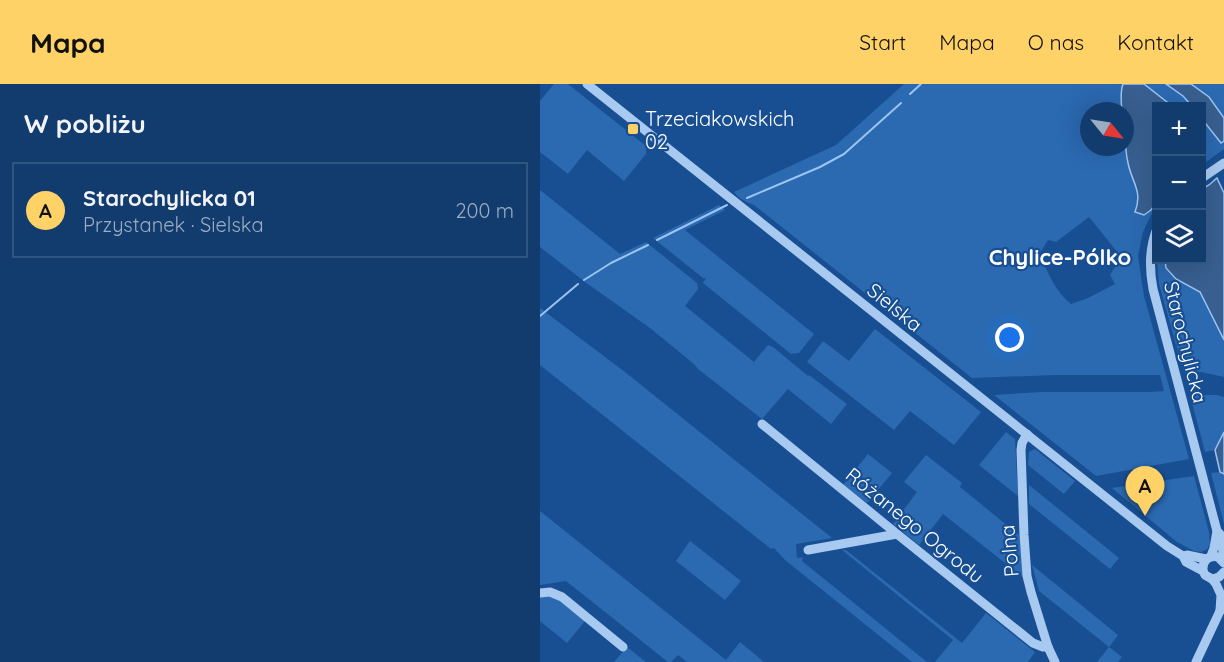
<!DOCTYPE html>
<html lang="pl">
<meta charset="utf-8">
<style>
:root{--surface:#123b6e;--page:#1b4273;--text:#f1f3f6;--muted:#9cadc2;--line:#315581;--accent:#ffd267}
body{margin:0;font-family:Quicksand,sans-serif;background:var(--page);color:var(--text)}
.controls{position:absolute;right:18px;top:18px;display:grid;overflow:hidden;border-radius:0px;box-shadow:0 6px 24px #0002}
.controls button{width:54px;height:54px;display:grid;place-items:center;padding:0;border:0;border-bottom:2px solid var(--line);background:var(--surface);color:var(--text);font:30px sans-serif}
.compass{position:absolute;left:540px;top:18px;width:54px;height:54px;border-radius:50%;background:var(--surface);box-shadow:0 6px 24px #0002;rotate:120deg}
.you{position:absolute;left:470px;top:254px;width:21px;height:21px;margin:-15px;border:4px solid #fff;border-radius:50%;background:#1a73e8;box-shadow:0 0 0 9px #1a73e833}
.badge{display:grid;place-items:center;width:39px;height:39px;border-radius:50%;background:var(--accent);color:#111;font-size:20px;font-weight:700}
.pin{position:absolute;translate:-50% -50px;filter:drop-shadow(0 2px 3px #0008)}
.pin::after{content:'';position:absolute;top:32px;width:21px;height:18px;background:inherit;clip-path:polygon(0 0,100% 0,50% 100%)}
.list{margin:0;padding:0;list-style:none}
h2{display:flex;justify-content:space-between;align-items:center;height:78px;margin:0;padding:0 24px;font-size:26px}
h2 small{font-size:20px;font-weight:400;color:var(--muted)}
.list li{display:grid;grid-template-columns:39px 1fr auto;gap:18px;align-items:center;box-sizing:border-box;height:96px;margin:0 12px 12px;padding:0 12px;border:2px solid var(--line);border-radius:0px}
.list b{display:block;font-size:22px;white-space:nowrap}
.list p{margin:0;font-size:20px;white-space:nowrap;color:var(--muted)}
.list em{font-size:20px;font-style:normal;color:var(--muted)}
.icon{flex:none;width:33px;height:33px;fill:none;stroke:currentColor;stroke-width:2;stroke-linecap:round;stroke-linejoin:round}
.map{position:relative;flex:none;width:684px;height:578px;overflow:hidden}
header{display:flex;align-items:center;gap:36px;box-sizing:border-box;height:84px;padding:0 30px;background:var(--accent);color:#111}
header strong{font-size:28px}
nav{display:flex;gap:33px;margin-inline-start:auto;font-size:21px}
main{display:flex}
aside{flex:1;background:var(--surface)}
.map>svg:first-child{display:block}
</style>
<header>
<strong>Mapa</strong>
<nav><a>Start</a><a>Mapa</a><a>O nas</a><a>Kontakt</a></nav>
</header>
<main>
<aside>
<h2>W pobliżu<small></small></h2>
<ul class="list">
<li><span class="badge">A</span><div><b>Starochylicka 01</b><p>Przystanek · Sielska</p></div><em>200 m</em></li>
</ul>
</aside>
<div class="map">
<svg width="684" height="578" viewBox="0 0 684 578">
<rect width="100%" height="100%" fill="#184f93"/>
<g fill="#2b69b1" fill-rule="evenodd">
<path d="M 14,0 L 28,0 L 106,62 L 106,70 L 84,97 L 47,66 L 28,90 L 0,68 L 0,17 Z"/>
<path d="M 364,0 L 626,0 L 643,12 L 652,22 L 616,22 L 616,121 L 603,148 L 598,172 L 604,212 L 649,375 L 556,392 L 454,311 L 501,308 L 609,308 L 624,307 L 620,291 L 516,291 L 432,294 L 214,121 C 206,118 199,115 194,108 L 296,61 ZM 549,27 L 585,27 L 585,63 L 549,63 ZM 549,133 L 579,170 L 580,174 L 570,191 L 575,200 L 548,214 L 531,220 C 515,207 507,188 500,169 L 508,156 L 516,158 Z"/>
<path d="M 651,0 L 684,0 L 684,34 L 669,13 Z"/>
<path d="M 662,35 L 681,59 L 684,57 L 684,65 L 662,81 Z"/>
<path d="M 0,106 L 80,170 L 106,158 L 157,199 L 158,205 L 145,222 L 214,278 L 228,261 L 233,263 L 268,292 L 269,291 L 307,320 L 291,340 L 248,305 L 222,335 L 158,285 L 154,280 L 110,244 L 45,198 L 0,163 Z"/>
<path d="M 179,121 L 185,126 L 145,146 L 274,250 L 259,269 L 251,270 L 163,199 L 166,194 L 163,194 L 113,154 Z"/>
<path d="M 617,176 L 625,176 L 626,184 L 636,195 L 660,208 L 684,256 L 684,293 L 661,288 L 644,289 L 619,200 Z"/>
<path d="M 0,224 L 85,288 L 292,454 L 256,460 L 257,474 L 263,473 L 262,477 L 387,578 L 372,578 L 245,476 L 234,464 L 231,465 L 0,281 Z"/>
<path d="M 335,245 L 441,328 L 414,361 L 370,327 L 354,346 L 267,278 L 283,257 L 309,277 Z"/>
<path d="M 650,311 L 677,311 L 684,313 L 684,348 L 675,366 L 665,368 Z"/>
<path d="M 466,348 L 475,355 L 478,412 L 439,381 Z"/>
<path d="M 495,365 L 535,397 L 524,410 L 488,381 L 489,368 Z"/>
<path d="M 328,370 L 352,389 L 327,419 L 303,401 Z"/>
<path d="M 386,371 L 422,399 L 420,403 L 479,451 L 484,494 L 403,430 L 379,461 L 353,440 L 377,408 L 364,398 Z"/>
<path d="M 680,388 L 684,390 L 684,440 L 671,389 Z"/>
<path d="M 654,392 L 669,448 L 670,461 L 667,465 L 661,468 L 654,467 L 637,458 L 572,404 Z"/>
<path d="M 489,401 L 579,474 L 570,485 L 489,420 Z"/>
<path d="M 0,427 L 186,576 L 200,558 L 224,578 L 147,578 L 138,571 L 131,578 L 128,578 L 26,497 L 0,501 Z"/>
<path d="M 150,457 L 201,497 L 185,516 L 136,477 Z"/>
<path d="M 302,466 L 306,466 L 422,559 L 446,529 L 495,568 L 488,578 L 395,578 L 413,556 Z"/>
<path d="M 492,481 L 578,551 L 569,563 L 582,573 L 578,578 L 557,578 L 569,563 L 499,507 Z"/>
<path d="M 0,512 C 22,512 30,524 45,537 L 27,559 L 0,537 Z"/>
<path d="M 87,563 L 106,578 L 74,578 Z"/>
</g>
<g fill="#385f90" stroke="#9bc4f2" stroke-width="1.5">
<path d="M 583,0 L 604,0 L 632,22 L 616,22 L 616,119 L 611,126 L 604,131 L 595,128 C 603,107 592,99 588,79 C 584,62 585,44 585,27 L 582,27 C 581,18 580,8 583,0 Z"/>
<path d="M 626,0 L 651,0 L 669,13 L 684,34 L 684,57 L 681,59 L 662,35 L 662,22 L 652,22 L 643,12 Z"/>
<path d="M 677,94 L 684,109 L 684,256 L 660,208 L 636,195 L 626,184 L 625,176 L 662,176 L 662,105 L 669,101 Z"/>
<path d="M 684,348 L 684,390 L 680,388 L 675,366 Z"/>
</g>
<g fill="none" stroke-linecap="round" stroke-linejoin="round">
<g stroke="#9bc4f2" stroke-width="2">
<path d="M 370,10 L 381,0"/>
<path d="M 207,114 L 280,83 L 304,70 L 361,19"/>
<path d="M 117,156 L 187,121"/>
<path d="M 44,196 L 71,179 L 108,161"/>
<path d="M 0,232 L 38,200"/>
</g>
<g stroke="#a8c9f0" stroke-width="9">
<path d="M 47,0 L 627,462 L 643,472 L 646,478 L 663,487 L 665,491 L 672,495 L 676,500 L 681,511 L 680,527"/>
<path d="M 662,94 L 684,79"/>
<path d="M 616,147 C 609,166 609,184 613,205 L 677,447 L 681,451 L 683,468 L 682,475"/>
<path d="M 222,340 L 357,450 L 493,559 L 503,563 L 508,563"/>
<path d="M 487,350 L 482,359 L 481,366 L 484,451 L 487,492 L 491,508 L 508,563 L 515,578"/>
<path d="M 268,466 L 357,450"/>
<path d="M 643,472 L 647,471 L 666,475"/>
<path d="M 671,472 L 674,464 L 677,447"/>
<path d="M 663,487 C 662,477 668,471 678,473 L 684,479"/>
<path d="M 672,495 L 679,493 L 684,488"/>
<path d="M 0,509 L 10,508 L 22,513 L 83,563"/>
<path d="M 656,578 L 680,527 L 682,524"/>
</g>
</g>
<rect fill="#ffd267" stroke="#184f93" stroke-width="2" x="87" y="39" width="12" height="12" rx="3"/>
<g text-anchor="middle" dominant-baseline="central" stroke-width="4.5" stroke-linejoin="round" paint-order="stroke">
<g font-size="20" fill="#fff" stroke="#184f93" text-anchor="start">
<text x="105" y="34">Trzeciakowskich<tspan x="105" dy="23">02</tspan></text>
</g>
<g font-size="20" fill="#fff" stroke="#184f93">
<text transform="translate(355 223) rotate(39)">Sielska</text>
<text transform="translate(646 258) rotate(76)">Starochylicka</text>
<text transform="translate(375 441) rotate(39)">Różanego Ogrodu</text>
<text transform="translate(469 467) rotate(-95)">Polna</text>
</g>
<g font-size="22" font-weight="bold" fill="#fff" stroke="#184f93">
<text x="520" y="173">Chylice-Pólko</text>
</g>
</g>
</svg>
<div class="controls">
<button>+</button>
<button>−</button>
<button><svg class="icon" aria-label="layers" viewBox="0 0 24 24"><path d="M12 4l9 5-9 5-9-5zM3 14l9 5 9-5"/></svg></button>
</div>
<svg class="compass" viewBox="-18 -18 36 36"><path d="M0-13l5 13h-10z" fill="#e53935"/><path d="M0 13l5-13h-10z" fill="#9cadc2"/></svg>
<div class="you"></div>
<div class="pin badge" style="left:605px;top:432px">A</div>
</div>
</main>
